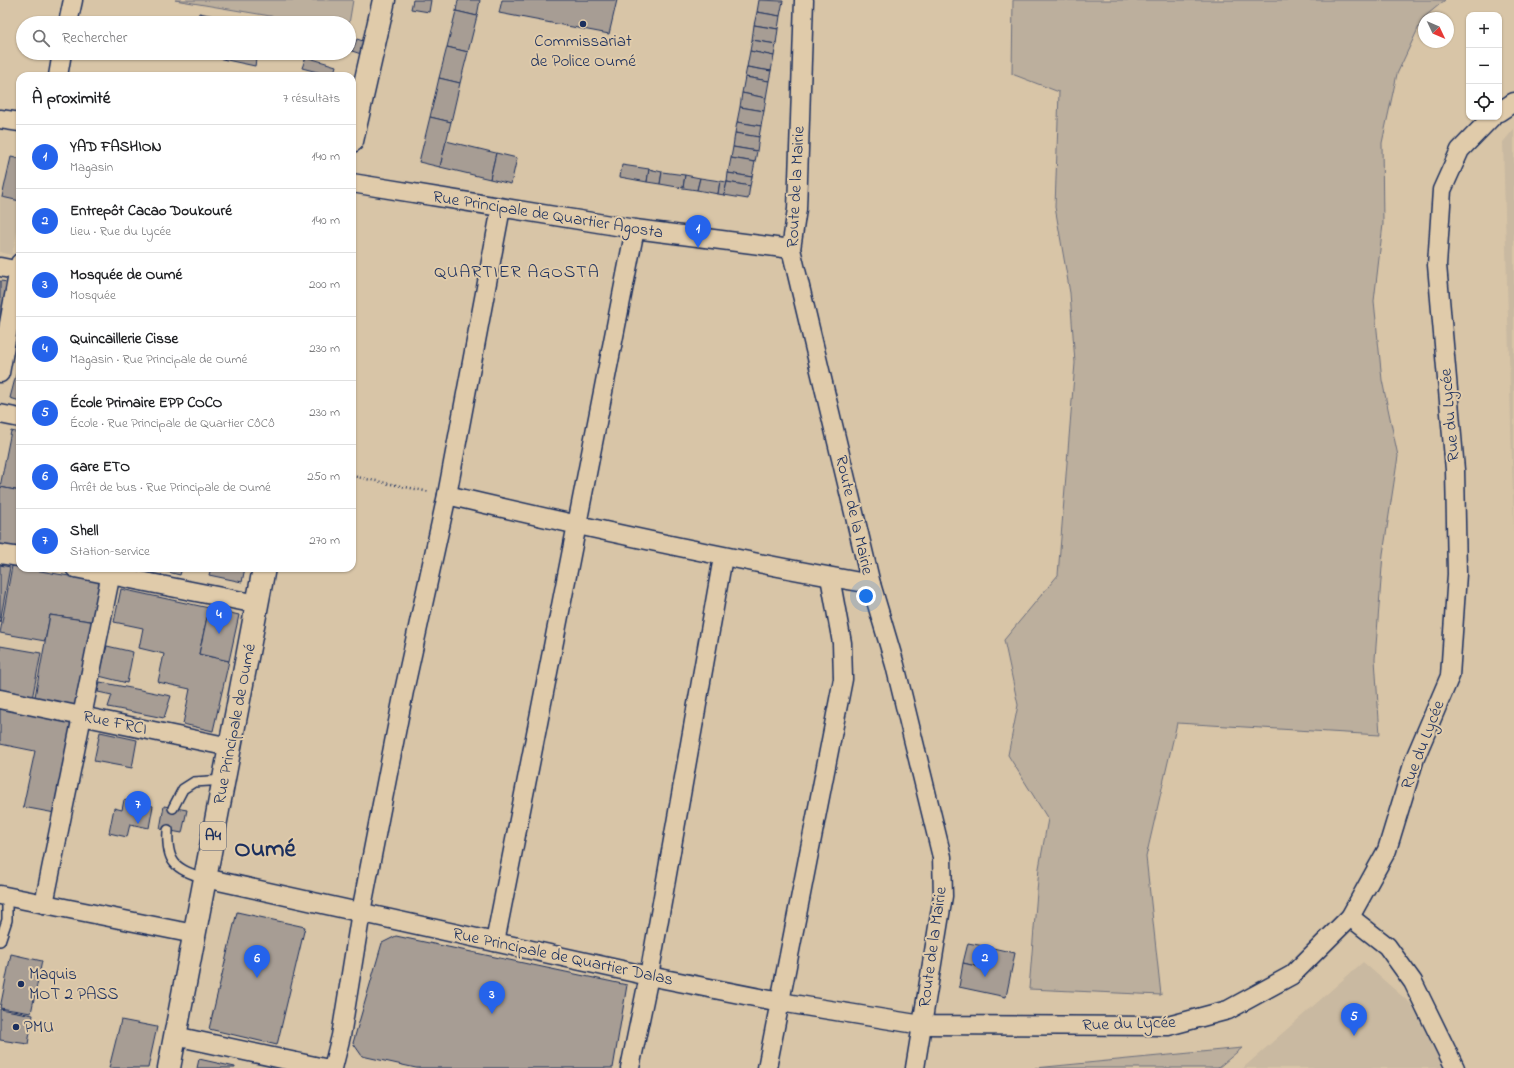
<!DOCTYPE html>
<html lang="fr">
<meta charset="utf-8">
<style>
:root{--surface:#fff;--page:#f2f2f2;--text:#202124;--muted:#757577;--line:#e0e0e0;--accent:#2563eb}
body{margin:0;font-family:"Indie Flower",sans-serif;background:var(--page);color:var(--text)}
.controls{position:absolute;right:12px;top:12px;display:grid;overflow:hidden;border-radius:8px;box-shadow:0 1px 3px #0004}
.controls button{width:36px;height:36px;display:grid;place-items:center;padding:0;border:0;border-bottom:1px solid var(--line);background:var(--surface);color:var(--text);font:20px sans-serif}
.compass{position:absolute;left:1418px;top:12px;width:36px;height:36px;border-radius:50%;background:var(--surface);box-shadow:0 1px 3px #0004;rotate:134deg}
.you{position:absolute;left:866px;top:596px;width:14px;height:14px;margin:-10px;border:3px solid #fff;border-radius:50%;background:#1a73e8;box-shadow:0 0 0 6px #1a73e833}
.badge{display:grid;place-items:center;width:26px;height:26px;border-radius:50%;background:var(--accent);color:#fff;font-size:13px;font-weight:700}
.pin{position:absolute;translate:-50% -33px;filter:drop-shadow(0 1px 2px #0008)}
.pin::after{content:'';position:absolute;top:21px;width:14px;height:12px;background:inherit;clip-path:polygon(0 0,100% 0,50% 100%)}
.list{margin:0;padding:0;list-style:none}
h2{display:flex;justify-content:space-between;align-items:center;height:52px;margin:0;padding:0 16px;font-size:17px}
h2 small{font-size:13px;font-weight:400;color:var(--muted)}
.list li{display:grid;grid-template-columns:26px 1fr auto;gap:12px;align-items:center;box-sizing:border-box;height:64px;padding:0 16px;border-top:1px solid var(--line)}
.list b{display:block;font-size:15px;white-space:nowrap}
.list p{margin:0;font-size:13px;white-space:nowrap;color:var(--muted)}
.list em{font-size:13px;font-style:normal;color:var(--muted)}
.icon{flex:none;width:22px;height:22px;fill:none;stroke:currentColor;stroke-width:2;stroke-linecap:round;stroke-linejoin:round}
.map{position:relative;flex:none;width:1514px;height:1068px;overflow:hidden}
.search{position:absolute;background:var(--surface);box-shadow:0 1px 3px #0004;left:16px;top:16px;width:340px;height:44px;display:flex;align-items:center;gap:10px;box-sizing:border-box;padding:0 14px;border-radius:22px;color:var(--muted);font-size:15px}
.panel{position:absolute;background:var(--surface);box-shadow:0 1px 3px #0004;left:16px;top:72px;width:340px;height:500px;border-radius:12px}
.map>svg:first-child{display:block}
</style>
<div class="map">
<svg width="1514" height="1068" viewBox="0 0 1514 1068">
<rect width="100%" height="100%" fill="#d8c5a7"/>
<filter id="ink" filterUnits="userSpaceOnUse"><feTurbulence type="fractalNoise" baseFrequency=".025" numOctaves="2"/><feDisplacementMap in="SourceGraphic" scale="8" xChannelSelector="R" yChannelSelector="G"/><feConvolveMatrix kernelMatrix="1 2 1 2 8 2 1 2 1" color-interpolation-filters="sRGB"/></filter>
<g filter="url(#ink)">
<g fill="#c9b9a1">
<path d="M 1514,129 L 1514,531 L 1503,142 Z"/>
<path d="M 0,197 L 20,201 L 20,219 L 12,255 L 0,252 Z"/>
<path d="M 1363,962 L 1411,1004 L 1446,1068 L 1243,1068 Z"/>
</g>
<g fill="#bcaf9d" stroke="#6c6f7e">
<path d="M 175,0 L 353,0 L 349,24 L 312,23 Z"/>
<path d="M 1013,0 L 1445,0 L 1423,18 L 1397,74 L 1382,143 L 1383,224 L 1374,301 L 1382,380 L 1398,456 L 1383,554 L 1375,659 L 1380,735 L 1177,723 L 1146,857 L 1161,995 L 1029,989 L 1039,868 L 1048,819 L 1008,755 L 1018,705 L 1004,640 L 1058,575 L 1075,363 L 1070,293 L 1055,207 L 1059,92 L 1012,74 Z"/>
<path d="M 1242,1048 L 1218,1068 L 1035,1068 Z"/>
</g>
<g fill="#a79d94" stroke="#1b2f5e">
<path d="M 413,0 L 431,0 L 429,12 L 411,9 Z"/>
<path d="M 458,0 L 480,0 L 477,16 L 456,11 Z"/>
<path d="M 502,0 L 617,0 L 609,34 L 499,13 Z"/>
<path d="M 759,0 L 783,1 L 780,16 L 757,12 Z"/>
<path d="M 456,11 L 477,16 L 468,52 L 447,47 Z"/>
<path d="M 757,12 L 780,16 L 778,29 L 754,25 Z"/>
<path d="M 199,13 L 251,23 L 197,23 Z"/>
<path d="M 754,25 L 778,29 L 776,44 L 752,40 Z"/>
<path d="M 357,39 L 369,43 L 364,55 L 352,51 Z"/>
<path d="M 752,40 L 776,44 L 774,56 L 750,51 Z"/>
<path d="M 447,47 L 468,52 L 460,83 L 439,78 Z"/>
<path d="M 750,51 L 774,56 L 771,71 L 747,67 Z"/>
<path d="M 194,53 L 257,53 L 255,66 Z"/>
<path d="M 306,57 L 336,66 L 333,76 L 302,68 Z"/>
<path d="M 747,67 L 771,71 L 769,81 L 745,77 Z"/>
<path d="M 745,77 L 769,81 L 766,98 L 742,93 Z"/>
<path d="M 439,78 L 460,83 L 451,122 L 430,117 Z"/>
<path d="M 742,93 L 766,98 L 764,111 L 740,107 Z"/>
<path d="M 740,107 L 764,111 L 761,126 L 737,122 Z"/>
<path d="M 430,117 L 451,122 L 440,167 L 419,162 Z"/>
<path d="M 737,122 L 761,126 L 759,137 L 735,133 Z"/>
<path d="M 735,133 L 759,137 L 757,151 L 733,147 Z"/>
<path d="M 446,141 L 496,153 L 490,179 L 440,167 Z"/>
<path d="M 733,147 L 757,151 L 755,162 L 731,158 Z"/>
<path d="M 496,153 L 517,158 L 511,184 L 490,179 Z"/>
<path d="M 11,157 L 20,159 L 20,201 L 2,197 Z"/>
<path d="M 731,158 L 755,162 L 752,177 L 728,173 Z"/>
<path d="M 622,165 L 649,169 L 647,182 L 620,177 Z"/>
<path d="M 649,169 L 662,172 L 660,184 L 647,182 Z"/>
<path d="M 662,172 L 685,175 L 683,188 L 660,184 Z"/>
<path d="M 728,173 L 752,177 L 750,186 L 727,182 Z"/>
<path d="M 685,175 L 700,178 L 697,190 L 683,188 Z"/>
<path d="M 700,178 L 720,181 L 718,194 L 697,190 Z"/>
<path d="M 720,181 L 727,182 L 724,195 L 718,194 Z"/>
<path d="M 727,182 L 750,186 L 748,199 L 724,195 Z"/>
<path d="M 0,281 L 9,282 L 0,334 Z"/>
<path d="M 17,371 L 20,372 L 20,401 L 10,398 Z"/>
<path d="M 11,431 L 20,433 L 20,491 L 0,487 Z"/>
<path d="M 0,487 L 20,491 L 20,549 L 0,545 Z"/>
<path d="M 0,565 L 10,567 L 0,622 Z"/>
<path d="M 12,566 L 103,582 L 96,622 L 50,615 L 45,641 L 0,633 Z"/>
<path d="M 152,568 L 182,568 L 180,575 Z"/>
<path d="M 211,568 L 245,568 L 242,582 L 209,575 Z"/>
<path d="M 121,589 L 209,608 L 199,654 L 229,661 L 213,731 L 183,724 L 190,689 L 158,682 L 164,654 L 139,648 L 143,628 L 114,622 Z"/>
<path d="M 209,608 L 239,615 L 229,661 L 199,654 Z"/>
<path d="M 50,615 L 96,622 L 80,710 L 34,702 Z"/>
<path d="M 0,646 L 41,653 L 32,699 L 0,693 Z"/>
<path d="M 107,646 L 133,652 L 127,683 L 99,676 Z"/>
<path d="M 100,682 L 171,696 L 164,718 L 108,707 L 112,695 L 98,692 Z"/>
<path d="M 0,706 L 74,721 L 55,813 L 23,807 L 35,751 L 0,744 Z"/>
<path d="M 100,732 L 137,740 L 132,768 L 94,761 Z"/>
<path d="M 124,800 L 153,806 L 149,828 L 130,824 L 127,837 L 109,833 L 114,808 L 122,810 Z"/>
<path d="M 164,806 L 187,810 L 182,833 L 160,829 Z"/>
<path d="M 237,912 L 305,927 L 277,1045 L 209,1029 Z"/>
<path d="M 396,936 L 627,985 L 613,1068 L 416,1068 L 362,1056 L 353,1043 L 382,943 Z"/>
<path d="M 968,943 L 984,946 L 980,967 L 963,963 Z"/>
<path d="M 984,946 L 1015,953 L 1006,997 L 959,987 L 963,963 L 980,967 Z"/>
<path d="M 11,954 L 42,961 L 31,1013 L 0,1008 Z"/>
<path d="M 0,1009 L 33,1015 L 28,1044 L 0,1040 Z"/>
<path d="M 121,1020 L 157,1027 L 148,1068 L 109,1068 Z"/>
<path d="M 199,1059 L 235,1067 L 235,1068 L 197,1068 Z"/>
</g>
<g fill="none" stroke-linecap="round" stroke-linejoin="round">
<g stroke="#1b2f5e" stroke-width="12">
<g id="service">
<path d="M 173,808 L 183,789 L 194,782 L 224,780"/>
<path d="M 168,830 C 166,862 175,870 205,878"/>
<path d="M 0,941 L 7,920 L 7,897"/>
</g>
</g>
<g stroke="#1b2f5e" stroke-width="21">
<g id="minor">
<path d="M 804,0 L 797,209 L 791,249 L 871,584 L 895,665 L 942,857 L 943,896 L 915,1068"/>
<path d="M 68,23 L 73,0"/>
<path d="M 58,76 L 62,53"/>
<path d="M 1499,112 L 1514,102"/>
<path d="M 0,119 L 20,122"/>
<path d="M 352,183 L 635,229 L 791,249"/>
<path d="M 0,267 L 20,271"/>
<path d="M 0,373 L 20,263"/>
<path d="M 0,414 L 20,418"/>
<path d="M 447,495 C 587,528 728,559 871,584"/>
<path d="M 0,554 L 20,557"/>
<path d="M 75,568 L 257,604"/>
<path d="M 0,699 L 230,747"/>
<path d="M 205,878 L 649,976 L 780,1002 L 922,1025 L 1168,1026 L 1228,1010 L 1292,975 L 1350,917 L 1387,850 L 1415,758 L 1450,676 L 1457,574 L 1455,470 L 1437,265 L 1442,190 L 1460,150 L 1492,117"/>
<path d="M 0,895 L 194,934"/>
<path d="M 44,904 L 112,568"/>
<path d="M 1350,917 L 1387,946 L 1413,982 L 1455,1068"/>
<path d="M 495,942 L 635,229"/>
<path d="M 175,1036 L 324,1068"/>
<path d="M 333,1068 L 341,1036 L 361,912 L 404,691 L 447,495 L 501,208"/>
<path d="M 630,1068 L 649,976 L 723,557"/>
<path d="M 767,1068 L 843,679 L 842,643 L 830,577"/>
</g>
</g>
<g stroke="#1b2f5e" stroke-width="25">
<g id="primary">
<path d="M 352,141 L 384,0"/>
<path d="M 169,1068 L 264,568"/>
</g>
</g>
<path stroke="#1b2f5e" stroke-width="2.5" stroke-dasharray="1 3" stroke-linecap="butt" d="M 352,476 L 430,492"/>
<use href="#service" stroke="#e0cbaa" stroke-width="9"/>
<use href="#minor" stroke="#e0cbaa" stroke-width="18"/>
<use href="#primary" stroke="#e0cbaa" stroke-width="22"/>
</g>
</g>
<g fill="#1b2f5e" stroke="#e0cbaa" stroke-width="1.5">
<circle cx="583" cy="24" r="4"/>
<circle cx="21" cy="984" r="4"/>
<circle cx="16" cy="1027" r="4"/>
</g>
<g text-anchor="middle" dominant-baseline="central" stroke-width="4" stroke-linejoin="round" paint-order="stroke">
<rect fill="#e0cbaa" stroke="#565e75" stroke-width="1" x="200" y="822" width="26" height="28" rx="3"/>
<g font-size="16" font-weight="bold" fill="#1b2f5e">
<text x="213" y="836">A4</text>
</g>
<g font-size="17" fill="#1b2f5e" stroke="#e0cbaa" text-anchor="start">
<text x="583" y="41" text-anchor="middle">Commissariat<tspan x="583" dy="20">de Police Oumé</tspan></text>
<text x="29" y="974">Maquis<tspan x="29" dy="20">MOT 2 PASS</tspan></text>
<text x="24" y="1027">PMU</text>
</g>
<g font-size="17" fill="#1b2f5e" stroke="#e0cbaa">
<text transform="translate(796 187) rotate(-87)">Route de la Mairie</text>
<text transform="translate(548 215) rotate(9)">Rue Principale de Quartier Agosta</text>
<text transform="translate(1450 415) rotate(-95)">Rue du Lycée</text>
<text transform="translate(854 515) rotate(77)">Route de la Mairie</text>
<text transform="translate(115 723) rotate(12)">Rue FRCI</text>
<text transform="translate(235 724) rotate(-79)">Rue Principale de Oumé</text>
<text transform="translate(1423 745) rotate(-69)">Rue du Lycée</text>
<text transform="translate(933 947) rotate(-82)">Route de la Mairie</text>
<text transform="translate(563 957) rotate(12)">Rue Principale de Quartier Dalas</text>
<text transform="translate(1129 1024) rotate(-2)">Rue du Lycée</text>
</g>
<g font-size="18" letter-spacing="1" fill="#1b2f5e" stroke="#e0cbaa">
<text x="517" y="273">QUARTIER AGOSTA</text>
</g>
<g font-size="25" font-weight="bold" fill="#1b2f5e" stroke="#e0cbaa">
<text x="265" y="850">Oumé</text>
</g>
</g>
</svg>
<div class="controls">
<button>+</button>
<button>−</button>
<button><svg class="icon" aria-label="locate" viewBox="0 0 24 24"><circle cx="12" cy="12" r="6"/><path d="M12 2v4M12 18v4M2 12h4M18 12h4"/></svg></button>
</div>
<svg class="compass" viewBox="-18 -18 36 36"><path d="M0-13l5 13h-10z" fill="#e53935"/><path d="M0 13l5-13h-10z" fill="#757577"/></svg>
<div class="you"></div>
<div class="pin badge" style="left:698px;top:248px">1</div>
<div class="pin badge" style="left:985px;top:977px">2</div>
<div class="pin badge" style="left:492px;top:1014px">3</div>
<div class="pin badge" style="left:219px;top:634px">4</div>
<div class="pin badge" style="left:1354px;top:1036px">5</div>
<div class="pin badge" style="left:257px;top:978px">6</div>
<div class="pin badge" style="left:138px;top:824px">7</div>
<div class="search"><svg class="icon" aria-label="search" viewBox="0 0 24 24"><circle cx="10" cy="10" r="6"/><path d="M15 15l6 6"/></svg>Rechercher</div>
<section class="panel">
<h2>À proximité<small>7 résultats</small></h2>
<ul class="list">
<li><span class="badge">1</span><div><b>YAD FASHION</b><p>Magasin</p></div><em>140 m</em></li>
<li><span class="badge">2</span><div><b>Entrepôt Cacao Doukouré</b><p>Lieu · Rue du Lycée</p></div><em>140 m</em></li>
<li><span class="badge">3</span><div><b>Mosquée de Oumé</b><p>Mosquée</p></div><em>200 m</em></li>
<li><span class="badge">4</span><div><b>Quincaillerie Cisse</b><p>Magasin · Rue Principale de Oumé</p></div><em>230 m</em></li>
<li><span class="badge">5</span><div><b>École Primaire EPP COCO</b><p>École · Rue Principale de Quartier CôCô</p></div><em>230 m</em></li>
<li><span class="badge">6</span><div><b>Gare ETO</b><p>Arrêt de bus · Rue Principale de Oumé</p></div><em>250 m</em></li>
<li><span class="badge">7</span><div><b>Shell</b><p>Station-service</p></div><em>270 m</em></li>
</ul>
</section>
</div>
